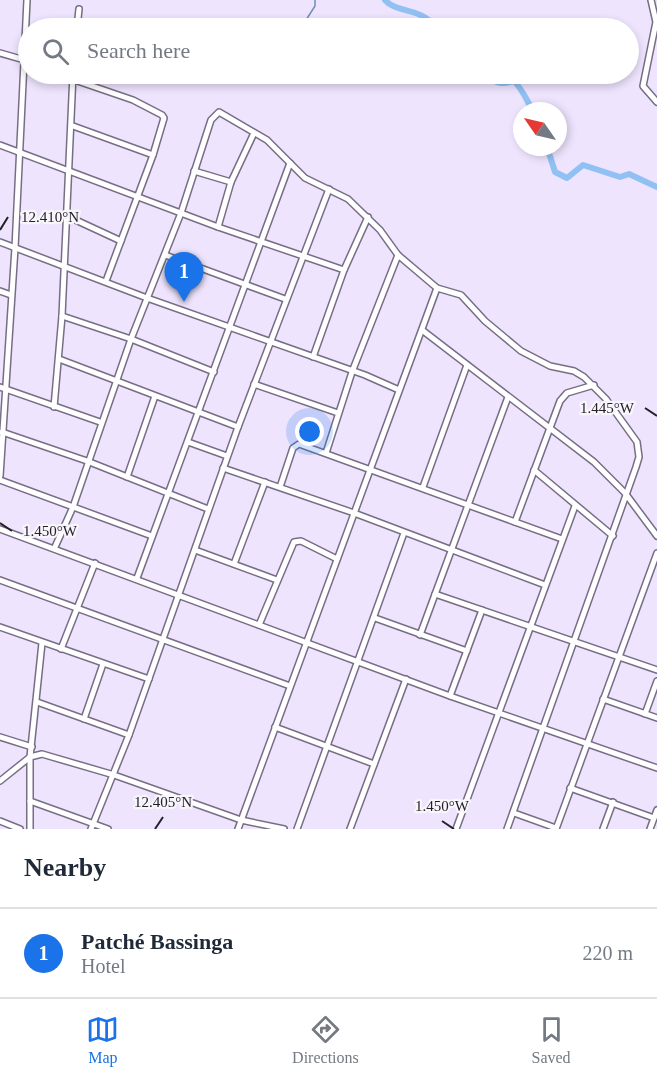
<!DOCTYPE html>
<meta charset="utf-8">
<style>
:root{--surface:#fff;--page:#f6f6f7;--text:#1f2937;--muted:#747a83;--line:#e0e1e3;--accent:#1a73e8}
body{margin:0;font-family:Georgia,serif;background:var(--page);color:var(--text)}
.compass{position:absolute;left:513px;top:102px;width:54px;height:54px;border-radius:50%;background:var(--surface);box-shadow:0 3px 9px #0003;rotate:304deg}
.you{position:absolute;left:310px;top:432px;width:21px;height:21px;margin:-15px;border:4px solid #fff;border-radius:50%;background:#1a73e8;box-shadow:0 0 0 9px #1a73e833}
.badge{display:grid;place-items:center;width:39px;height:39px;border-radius:50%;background:var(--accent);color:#fff;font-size:20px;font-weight:700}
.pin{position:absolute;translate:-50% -50px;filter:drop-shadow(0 2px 3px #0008)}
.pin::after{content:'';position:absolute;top:32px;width:21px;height:18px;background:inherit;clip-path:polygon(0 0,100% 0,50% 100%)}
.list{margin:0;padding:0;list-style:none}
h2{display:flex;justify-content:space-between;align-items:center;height:78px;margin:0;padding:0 24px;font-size:26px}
h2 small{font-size:20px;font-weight:400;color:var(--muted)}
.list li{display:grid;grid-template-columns:39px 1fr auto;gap:18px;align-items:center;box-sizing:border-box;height:90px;padding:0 24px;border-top:2px solid var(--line)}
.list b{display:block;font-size:22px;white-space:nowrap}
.list p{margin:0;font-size:20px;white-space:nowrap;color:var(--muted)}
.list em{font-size:20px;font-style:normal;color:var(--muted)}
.icon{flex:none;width:33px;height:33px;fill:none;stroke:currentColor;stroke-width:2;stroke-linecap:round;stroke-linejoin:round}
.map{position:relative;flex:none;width:657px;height:829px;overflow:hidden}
.search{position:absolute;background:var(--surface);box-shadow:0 3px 9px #0003;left:18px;right:18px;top:18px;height:66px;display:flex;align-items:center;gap:15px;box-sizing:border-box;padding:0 21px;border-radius:33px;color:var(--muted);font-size:22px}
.sheet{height:168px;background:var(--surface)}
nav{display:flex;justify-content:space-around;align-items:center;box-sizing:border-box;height:84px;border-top:2px solid var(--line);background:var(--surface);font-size:16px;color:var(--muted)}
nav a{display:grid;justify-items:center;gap:3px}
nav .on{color:var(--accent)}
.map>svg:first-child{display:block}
</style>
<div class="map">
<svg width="657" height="829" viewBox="0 0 657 829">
<rect width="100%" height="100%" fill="#eee4fe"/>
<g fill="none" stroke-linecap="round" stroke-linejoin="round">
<path stroke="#7090b7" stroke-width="1.5" d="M 308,28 L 306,20 L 315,6 L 315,0"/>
<g stroke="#91c0f3" stroke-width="6">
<path d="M 385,0 C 397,14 419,6 437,28"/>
<path d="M 484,74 C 494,83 501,85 514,81 C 523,90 527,101 533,111"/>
<path d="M 547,147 L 555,172 L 567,178 L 583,165 L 620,177 L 629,174 L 657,187"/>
</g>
<g stroke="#776e85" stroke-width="8">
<g id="minor">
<path d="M 651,0 L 656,22 L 643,86 L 657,102"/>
<path d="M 77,28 L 79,9"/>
<path d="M 0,53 L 28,61"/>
<path d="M 57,74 L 133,100 L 162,115 L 164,118 L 153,155 L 106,281"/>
<path d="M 73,126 L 153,155"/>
<path d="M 0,145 L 218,227 L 344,270"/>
<path d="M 194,171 L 231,182"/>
<path d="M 67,216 L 121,241"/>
<path d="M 218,227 L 231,182 L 254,133"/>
<path d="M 0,242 L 147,298 L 365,375 L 399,390"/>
<path d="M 165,255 L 285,299"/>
<path d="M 0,291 L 11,295"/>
<path d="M 62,316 L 131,339 L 214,372"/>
<path d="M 422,330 L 594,462 L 625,493 L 657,536"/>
<path d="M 313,357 L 344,270 L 368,217"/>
<path d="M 59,359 L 238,427"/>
<path d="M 254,384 L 338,413"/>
<path d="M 0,387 L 100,422"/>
<path d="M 54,407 L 62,316 L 73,74"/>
<path d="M 2,432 L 87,461 L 208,509"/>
<path d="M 188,442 L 227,456"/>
<path d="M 326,453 L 352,372 L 398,255"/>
<path d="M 223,468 L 354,513 L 545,585"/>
<path d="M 534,470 L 613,536"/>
<path d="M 0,476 L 15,248 L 27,0"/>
<path d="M 127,477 L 155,396"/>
<path d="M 0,480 L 152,536"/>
<path d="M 280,487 L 293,448 L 299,444 L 562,539"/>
<path d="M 423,487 L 467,365"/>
<path d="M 515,522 L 560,401 L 567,393 L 594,385"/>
<path d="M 0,529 L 450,696 L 657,768"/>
<path d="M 55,547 L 73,507 L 131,339 L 181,213 L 211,120 L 219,112 L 267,140 L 305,178 L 348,199 L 380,230 L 398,255 L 437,288 L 461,295 L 485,321 L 521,351 L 550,366 L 574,371 L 584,377 L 606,399 L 637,442 L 639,457 L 636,467 L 507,829"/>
<path d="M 195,550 L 277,580"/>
<path d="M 234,564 L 265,482"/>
<path d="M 137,578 L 290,163"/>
<path d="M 0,580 L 290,686"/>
<path d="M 435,594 L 657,670"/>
<path d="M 375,618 L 467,651"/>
<path d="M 259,625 L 294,542 L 301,541 L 337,559"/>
<path d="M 0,627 L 149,679"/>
<path d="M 420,635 L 508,397"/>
<path d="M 61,649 L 95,563"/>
<path d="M 450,696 L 482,610"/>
<path d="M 603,699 L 657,718"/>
<path d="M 37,702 L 129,735"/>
<path d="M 645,714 L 657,681"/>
<path d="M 84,719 L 103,664"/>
<path d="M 275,727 L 374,764"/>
<path d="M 0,737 L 32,747"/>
<path d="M 0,781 L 30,757 L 42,754 L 114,775 L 241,820 L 284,829"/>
<path d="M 570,788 L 654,818"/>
<path d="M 30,801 L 108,829"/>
<path d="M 514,813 L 556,828"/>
<path d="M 0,821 L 20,829"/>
<path d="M 30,829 L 30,757 L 42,643"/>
<path d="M 91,829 L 129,735 L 238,427 L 329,189"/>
<path d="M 238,829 L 437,288"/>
<path d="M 297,829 L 404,533"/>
<path d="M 350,829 L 406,679"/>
<path d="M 456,829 L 575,506"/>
<path d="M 556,829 L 657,553"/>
<path d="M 603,829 L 613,802"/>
<path d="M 650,829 L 657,810"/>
</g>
</g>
<use href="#minor" stroke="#fff" stroke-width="5"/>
</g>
<path fill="none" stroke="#24202a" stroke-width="2" d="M 0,230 L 8,217M 645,408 L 657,416M 0,523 L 12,531M 442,821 L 454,829M 155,829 L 163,817"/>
<g font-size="15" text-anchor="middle" fill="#24202a" stroke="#f8f6fb" stroke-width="4.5" stroke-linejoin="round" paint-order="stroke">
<text x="50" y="222">12.410°N</text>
<text x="607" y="413">1.445°W</text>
<text x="50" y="536">1.450°W</text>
<text x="163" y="807">12.405°N</text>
<text x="442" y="811">1.450°W</text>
</g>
</svg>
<svg class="compass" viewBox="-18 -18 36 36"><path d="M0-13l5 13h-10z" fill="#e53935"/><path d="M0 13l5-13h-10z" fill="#747a83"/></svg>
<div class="you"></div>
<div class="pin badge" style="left:184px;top:302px">1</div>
<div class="search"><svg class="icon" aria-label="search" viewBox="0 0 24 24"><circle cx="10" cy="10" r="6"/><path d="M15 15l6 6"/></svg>Search here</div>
</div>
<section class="sheet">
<h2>Nearby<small></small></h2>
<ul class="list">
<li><span class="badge">1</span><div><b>Patché Bassinga</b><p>Hotel</p></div><em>220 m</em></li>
</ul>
</section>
<nav>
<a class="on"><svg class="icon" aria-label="map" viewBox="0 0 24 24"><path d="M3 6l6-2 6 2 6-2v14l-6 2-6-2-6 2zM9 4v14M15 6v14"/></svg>Map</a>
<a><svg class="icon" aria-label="directions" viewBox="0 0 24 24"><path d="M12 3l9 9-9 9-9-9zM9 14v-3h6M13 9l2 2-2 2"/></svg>Directions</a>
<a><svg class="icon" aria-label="saved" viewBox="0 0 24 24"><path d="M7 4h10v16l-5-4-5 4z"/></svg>Saved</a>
</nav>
